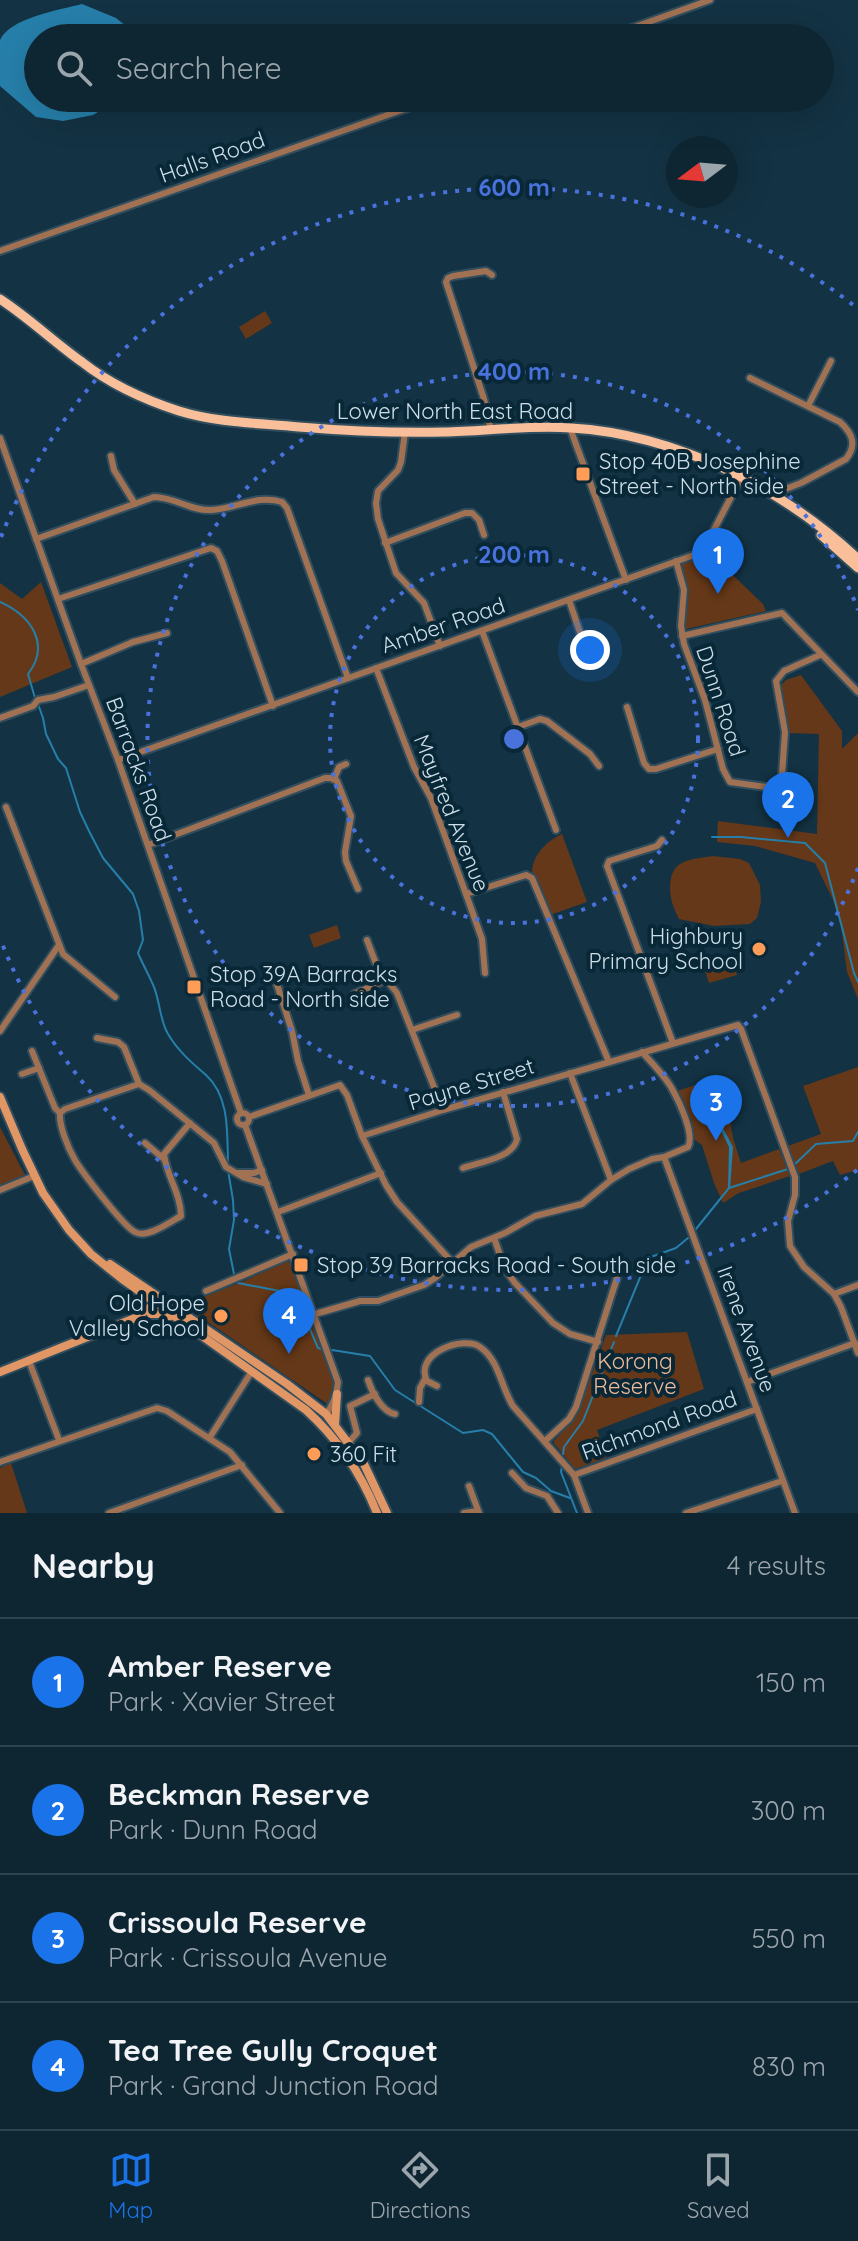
<!DOCTYPE html>
<meta charset="utf-8">
<style>
:root{--surface:#0e2632;--page:#172e3a;--text:#f1f3f6;--muted:#9ba5ac;--line:#2e434d;--accent:#1a73e8}
body{margin:0;font-family:Quicksand,sans-serif;background:var(--page);color:var(--text)}
.compass{position:absolute;left:666px;top:136px;width:72px;height:72px;border-radius:50%;background:var(--surface);box-shadow:0 8px 32px #0002;rotate:254deg}
.you{position:absolute;left:590px;top:650px;width:28px;height:28px;margin:-20px;border:6px solid #fff;border-radius:50%;background:#1a73e8;box-shadow:0 0 0 12px #1a73e833}
.badge{display:grid;place-items:center;width:52px;height:52px;border-radius:50%;background:var(--accent);color:#fff;font-size:26px;font-weight:700}
.pin{position:absolute;translate:-50% -66px;filter:drop-shadow(0 2px 4px #0008)}
.pin::after{content:'';position:absolute;top:42px;width:28px;height:24px;background:inherit;clip-path:polygon(0 0,100% 0,50% 100%)}
.list{margin:0;padding:0;list-style:none}
h2{display:flex;justify-content:space-between;align-items:center;height:104px;margin:0;padding:0 32px;font-size:34px}
h2 small{font-size:26px;font-weight:400;color:var(--muted)}
.list li{display:grid;grid-template-columns:52px 1fr auto;gap:24px;align-items:center;box-sizing:border-box;height:128px;padding:0 32px;border-top:2px solid var(--line)}
.list b{display:block;font-size:30px;white-space:nowrap}
.list p{margin:0;font-size:26px;white-space:nowrap;color:var(--muted)}
.list em{font-size:26px;font-style:normal;color:var(--muted)}
.icon{flex:none;width:44px;height:44px;fill:none;stroke:currentColor;stroke-width:2;stroke-linecap:round;stroke-linejoin:round}
.map{position:relative;flex:none;width:858px;height:1513px;overflow:hidden}
.search{position:absolute;background:var(--surface);box-shadow:0 8px 32px #0002;left:24px;right:24px;top:24px;height:88px;display:flex;align-items:center;gap:20px;box-sizing:border-box;padding:0 28px;border-radius:44px;color:var(--muted);font-size:30px}
.sheet{height:616px;background:var(--surface)}
nav{display:flex;justify-content:space-around;align-items:center;box-sizing:border-box;height:112px;border-top:2px solid var(--line);background:var(--surface);font-size:22px;color:var(--muted)}
nav a{display:grid;justify-items:center;gap:4px}
nav .on{color:var(--accent)}
.map>svg:first-child{display:block}
</style>
<div class="map">
<svg width="858" height="1513" viewBox="0 0 858 1513">
<rect width="100%" height="100%" fill="#133243"/>
<g fill="#643818">
<path d="M 265,311 L 272,323 L 246,339 L 239,327 Z"/>
<path d="M 705,555 L 713,556 L 763,604 L 766,611 L 686,629 L 681,626 L 684,598 L 678,568 L 682,559 Z"/>
<path d="M 41,582 L 72,667 L 0,697 L 0,583 L 22,599 Z"/>
<path d="M 801,675 L 842,731 L 842,749 L 858,733 L 858,999 L 847,972 L 841,925 L 833,900 L 815,863 L 755,846 L 717,842 L 718,821 L 817,834 L 819,734 L 789,733 L 781,685 L 786,680 Z"/>
<path d="M 562,834 L 587,902 L 550,915 L 537,880 L 532,878 C 530,857 545,842 562,834 Z"/>
<path d="M 713,856 L 740,859 L 749,863 L 760,885 L 761,902 L 757,918 L 750,924 L 714,926 L 679,919 C 673,907 670,899 670,887 C 671,858 690,860 713,856 Z"/>
<path d="M 337,925 L 341,938 L 314,948 L 309,935 Z"/>
<path d="M 732,959 L 737,975 L 709,983 L 704,967 Z"/>
<path d="M 858,1067 L 858,1170 L 840,1175 L 833,1161 L 796,1175 L 785,1147 L 821,1134 L 803,1086 Z"/>
<path d="M 708,1081 L 728,1110 L 733,1138 L 741,1163 L 779,1149 L 790,1176 L 739,1193 L 723,1203 L 714,1183 L 702,1145 L 695,1140 L 677,1091 Z"/>
<path d="M 0,1127 L 25,1175 L 0,1185 Z"/>
<path d="M 286,1261 L 291,1263 L 295,1270 L 334,1382 L 329,1405 L 183,1305 L 244,1281 Z"/>
<path d="M 687,1332 L 704,1389 L 597,1430 L 606,1458 L 575,1469 L 553,1442 L 577,1415 L 606,1335 Z"/>
<path d="M 11,1463 L 27,1513 L 0,1513 L 0,1468 Z"/>
</g>
<g fill="#267faa">
<path d="M 82,4 L 116,18 L 141,38 L 38,38 L 38,98 L 121,98 L 93,115 L 63,121 L 36,117 L 0,86 L 0,40 C 10,18 59,10 82,4 Z"/>
<path d="M 701,1094 L 714,1111 L 733,1147 L 730,1189 L 728,1188 L 729,1147 L 712,1112 L 698,1096 Z"/>
</g>
<g fill="none" stroke-linecap="round" stroke-linejoin="round">
<g stroke="#267faa" stroke-width="2">
<path d="M 0,602 C 31,616 51,644 28,674 L 35,698"/>
<path d="M 38,704 L 43,718 L 46,734 L 58,759 L 66,768 L 80,812 L 89,831 L 103,858 L 133,894 L 139,911 L 143,940 L 138,953 C 143,965 149,975 154,987 C 160,1002 160,1021 168,1034 C 178,1051 192,1063 206,1075 C 230,1097 227,1133 228,1163"/>
<path d="M 712,837 L 741,837 L 805,843 L 825,863 L 854,973 L 858,982"/>
<path d="M 793,1166 L 816,1144 L 853,1141 L 858,1132"/>
<path d="M 228,1170 L 233,1200 L 234,1220 L 229,1249 L 234,1274"/>
<path d="M 696,1229 L 729,1188 L 788,1169"/>
<path d="M 238,1283 L 295,1294 L 318,1348 L 322,1349"/>
<path d="M 616,1336 L 648,1258 L 676,1248 L 688,1238"/>
<path d="M 332,1350 L 370,1356 L 395,1390 L 463,1433 L 483,1430 L 492,1434 L 523,1472 L 536,1478 L 551,1491 L 570,1498"/>
<path d="M 563,1454 L 564,1447 L 583,1421 L 614,1342"/>
<path d="M 562,1466 L 561,1472 L 577,1513"/>
</g>
<g stroke="#314e5e" stroke-width="10">
<g id="minor">
<path d="M 604,38 L 710,0"/>
<path d="M 0,251 L 436,98"/>
<path d="M 750,378 L 840,422 C 853,434 857,445 846,459 L 801,483 L 770,495"/>
<path d="M 808,406 L 831,361"/>
<path d="M 570,428 L 626,580"/>
<path d="M 491,430 L 484,399 L 446,282 L 448,278 L 453,276 L 486,271 L 492,275"/>
<path d="M 405,432 L 401,462 L 398,470 L 378,491 L 376,503 L 378,519 L 396,573 L 424,603 L 440,646"/>
<path d="M 0,438 L 81,664 L 118,760 L 241,1113"/>
<path d="M 111,456 L 114,470 L 135,504"/>
<path d="M 36,539 L 154,497 C 174,497 191,511 211,510 C 236,509 257,494 282,502 L 287,508 L 348,678"/>
<path d="M 385,543 L 465,513 L 472,513 L 479,520 L 484,535"/>
<path d="M 676,561 L 684,590 L 681,626 L 684,644 L 705,700 L 723,769 L 730,782 L 781,789 L 785,732 L 776,681 L 784,671 L 820,655"/>
<path d="M 58,599 L 211,548 L 217,551 L 222,561 L 273,706"/>
<path d="M 569,600 L 589,659"/>
<path d="M 482,631 L 556,830"/>
<path d="M 682,636 L 782,613 L 858,692"/>
<path d="M 81,664 L 133,642 L 167,633"/>
<path d="M 376,668 L 414,767 L 431,798 L 466,894 L 482,939 L 485,973"/>
<path d="M 627,707 L 644,763 L 649,769 L 656,769 L 718,749"/>
<path d="M 0,718 L 33,706 L 38,700 L 54,697 L 89,685"/>
<path d="M 518,727 L 540,719 L 547,721 L 590,754 L 599,766"/>
<path d="M 118,760 L 697,554 L 706,545 L 741,478"/>
<path d="M 334,779 L 339,767 L 346,764"/>
<path d="M 6,807 L 63,954 L 115,997"/>
<path d="M 662,840 L 657,846 L 609,861 L 607,866 L 673,1043"/>
<path d="M 148,845 L 325,778 L 331,778 L 337,781 L 351,816 L 345,852 L 346,861 L 358,889"/>
<path d="M 466,894 L 526,875 L 532,878 L 609,1062"/>
<path d="M 367,940 L 378,969 L 397,993 L 443,1110"/>
<path d="M 273,972 L 292,1031 L 298,1061 L 309,1095"/>
<path d="M 354,994 L 386,980"/>
<path d="M 412,1030 L 457,1015"/>
<path d="M 0,1031 L 59,945"/>
<path d="M 97,1038 L 118,1042 L 124,1047 L 139,1084"/>
<path d="M 32,1051 L 55,1108 L 60,1113"/>
<path d="M 570,1073 L 611,1180"/>
<path d="M 22,1074 L 39,1068"/>
<circle cx="243" cy="1119" r="6"/>
<path d="M 249,1117 L 340,1085 L 347,1095 L 362,1136 L 443,1110 L 738,1025 L 741,1029 L 795,1177 L 795,1195 L 788,1221 L 790,1246 L 804,1267 L 834,1294 L 841,1307 L 858,1353"/>
<path d="M 190,1123 L 164,1154 C 166,1175 181,1194 181,1216 C 170,1222 147,1239 135,1232 C 124,1227 82,1172 75,1160 C 68,1148 59,1126 60,1113 L 65,1109 L 139,1084 L 149,1090 L 214,1143 L 226,1167 L 243,1177 L 267,1184"/>
<path d="M 245,1125 L 338,1382 C 337,1395 334,1404 326,1414"/>
<path d="M 362,1136 L 386,1185 L 397,1202 L 452,1262"/>
<path d="M 145,1143 L 164,1159"/>
<path d="M 664,1157 L 795,1513"/>
<path d="M 463,1168 C 480,1162 513,1158 517,1139 L 503,1092"/>
<path d="M 237,1173 L 254,1173 L 262,1170"/>
<path d="M 0,1190 L 34,1176"/>
<path d="M 278,1212 L 381,1173"/>
<path d="M 494,1238 L 505,1269 L 515,1283 L 553,1323 L 570,1334 L 598,1342"/>
<path d="M 206,1291 L 293,1254"/>
<path d="M 834,1294 L 858,1285"/>
<path d="M 315,1314 L 360,1301 L 378,1301 L 424,1285 L 435,1278 L 471,1247 L 505,1233 L 535,1216 L 582,1204 L 611,1180 L 629,1169 L 652,1159 L 664,1157 L 688,1147 C 695,1134 679,1101 671,1087 C 664,1075 652,1063 642,1052"/>
<path d="M 29,1361 L 59,1440"/>
<path d="M 368,1380 C 372,1392 382,1412 395,1414"/>
<path d="M 747,1382 L 855,1343"/>
<path d="M 437,1386 L 427,1381 C 413,1353 464,1335 480,1347 C 499,1360 501,1387 513,1406 L 574,1475 L 588,1513"/>
<path d="M 419,1402 L 420,1388 L 425,1379"/>
<path d="M 210,1437 L 252,1371"/>
<path d="M 545,1441 L 569,1419 L 576,1407 L 617,1278"/>
<path d="M 349,1442 L 357,1433 L 350,1406 L 375,1394"/>
<path d="M 0,1462 L 157,1408 L 167,1411 L 230,1452 L 280,1513"/>
<path d="M 512,1473 L 526,1488 L 547,1496 L 558,1513"/>
<path d="M 574,1475 L 757,1409"/>
<path d="M 469,1486 L 479,1513"/>
<path d="M 109,1513 L 242,1465"/>
<path d="M 464,1513 L 478,1511"/>
<path d="M 686,1513 L 782,1481"/>
</g>
</g>
<g stroke="#314e5e" stroke-width="12">
<g id="secondary">
<path d="M 0,1097 L 22,1149 L 43,1193 L 69,1230 L 91,1254 L 122,1279 L 306,1410 C 338,1439 361,1473 377,1513"/>
<path d="M 110,1264 L 287,1384 L 326,1414 L 364,1464 L 387,1513"/>
<path d="M 151,1314 L 162,1314 L 169,1317"/>
<path d="M 0,1372 L 135,1318 L 152,1306 L 158,1304"/>
<path d="M 335,1425 L 337,1394"/>
</g>
</g>
<g stroke="#314e5e" stroke-width="13">
<g id="primary">
<path d="M 0,299 C 29,318 54,342 82,362 C 110,384 145,400 179,411 C 218,423 258,423 299,427 C 347,431 395,433 444,432 C 486,431 529,425 571,428 C 675,434 783,488 858,559"/>
<path d="M 821,535 L 858,568"/>
</g>
</g>
<use href="#minor" stroke="#a17153" stroke-width="6"/>
<use href="#secondary" stroke="#e19665" stroke-width="8"/>
<use href="#primary" stroke="#f9bf9a" stroke-width="9"/>
</g>
<g fill="none" stroke="#4972dc" stroke-width="4" stroke-dasharray="4 8">
<circle cx="514" cy="739" r="184"/>
<path d="M858 868A367 367 0 1 1 858 610"/>
<path d="M857 1170A551 551 0 0 1 1 941M1 537A551 551 0 0 1 857 308"/>
</g>
<g fill="#fe9c58" stroke="#082838" stroke-width="3">
<rect x="575" y="466" width="16" height="16" rx="4"/>
<circle cx="759" cy="949" r="8"/>
<rect x="186" y="979" width="16" height="16" rx="4"/>
<rect x="293" y="1257" width="16" height="16" rx="4"/>
<circle cx="221" cy="1316" r="8"/>
<circle cx="314" cy="1454" r="8"/>
</g>
<g text-anchor="middle" dominant-baseline="central" stroke-width="8" stroke-linejoin="round" paint-order="stroke">
<g font-size="22" fill="#cddee9" stroke="#082838">
<text transform="translate(212 157) rotate(-20)">Halls Road</text>
<text x="455" y="411">Lower North East Road</text>
<text transform="translate(443 625) rotate(-19)">Amber Road</text>
<text transform="translate(721 701) rotate(72)">Dunn Road</text>
<text transform="translate(139 769) rotate(70)">Barracks Road</text>
<text transform="translate(452 813) rotate(68)">Mayfred Avenue</text>
<text transform="translate(471 1084) rotate(-17)">Payne Street</text>
<text transform="translate(747 1329) rotate(70)">Irene Avenue</text>
<text transform="translate(659 1425) rotate(-20)">Richmond Road</text>
</g>
<g font-size="22" fill="#cddee9" stroke="#082838" text-anchor="start">
<text x="599" y="461">Stop 40B Josephine<tspan x="599" dy="25">Street - North side</tspan></text>
<text x="743" y="936" text-anchor="end">Highbury<tspan x="743" dy="25">Primary School</tspan></text>
<text x="210" y="974">Stop 39A Barracks<tspan x="210" dy="25">Road - North side</tspan></text>
<text x="317" y="1265">Stop 39 Barracks Road - South side</text>
<text x="205" y="1303" text-anchor="end">Old Hope<tspan x="205" dy="25">Valley School</tspan></text>
<text x="330" y="1454">360 Fit</text>
</g>
<g font-size="22" fill="#f2ba97" stroke="#082838">
<text x="635" y="1361">Korong<tspan x="635" dy="25">Reserve</tspan></text>
</g>
</g>
<circle cx="514" cy="739" r="12" fill="#4972dc" stroke="#082838" stroke-width="4"/>
<g font-size="24" text-anchor="middle" font-weight="bold" fill="#4972dc" stroke="#082838" stroke-width="8" stroke-linejoin="round" paint-order="stroke">
<text x="514" y="196">600 m</text>
<text x="514" y="380">400 m</text>
<text x="514" y="563">200 m</text>
</g>
</svg>
<svg class="compass" viewBox="-18 -18 36 36"><path d="M0-13l5 13h-10z" fill="#e53935"/><path d="M0 13l5-13h-10z" fill="#9ba5ac"/></svg>
<div class="you"></div>
<div class="pin badge" style="left:718px;top:594px">1</div>
<div class="pin badge" style="left:788px;top:838px">2</div>
<div class="pin badge" style="left:716px;top:1141px">3</div>
<div class="pin badge" style="left:289px;top:1354px">4</div>
<div class="search"><svg class="icon" aria-label="search" viewBox="0 0 24 24"><circle cx="10" cy="10" r="6"/><path d="M15 15l6 6"/></svg>Search here</div>
</div>
<section class="sheet">
<h2>Nearby<small>4 results</small></h2>
<ul class="list">
<li><span class="badge">1</span><div><b>Amber Reserve</b><p>Park · Xavier Street</p></div><em>150 m</em></li>
<li><span class="badge">2</span><div><b>Beckman Reserve</b><p>Park · Dunn Road</p></div><em>300 m</em></li>
<li><span class="badge">3</span><div><b>Crissoula Reserve</b><p>Park · Crissoula Avenue</p></div><em>550 m</em></li>
<li><span class="badge">4</span><div><b>Tea Tree Gully Croquet</b><p>Park · Grand Junction Road</p></div><em>830 m</em></li>
</ul>
</section>
<nav>
<a class="on"><svg class="icon" aria-label="map" viewBox="0 0 24 24"><path d="M3 6l6-2 6 2 6-2v14l-6 2-6-2-6 2zM9 4v14M15 6v14"/></svg>Map</a>
<a><svg class="icon" aria-label="directions" viewBox="0 0 24 24"><path d="M12 3l9 9-9 9-9-9zM9 14v-3h6M13 9l2 2-2 2"/></svg>Directions</a>
<a><svg class="icon" aria-label="saved" viewBox="0 0 24 24"><path d="M7 4h10v16l-5-4-5 4z"/></svg>Saved</a>
</nav>
